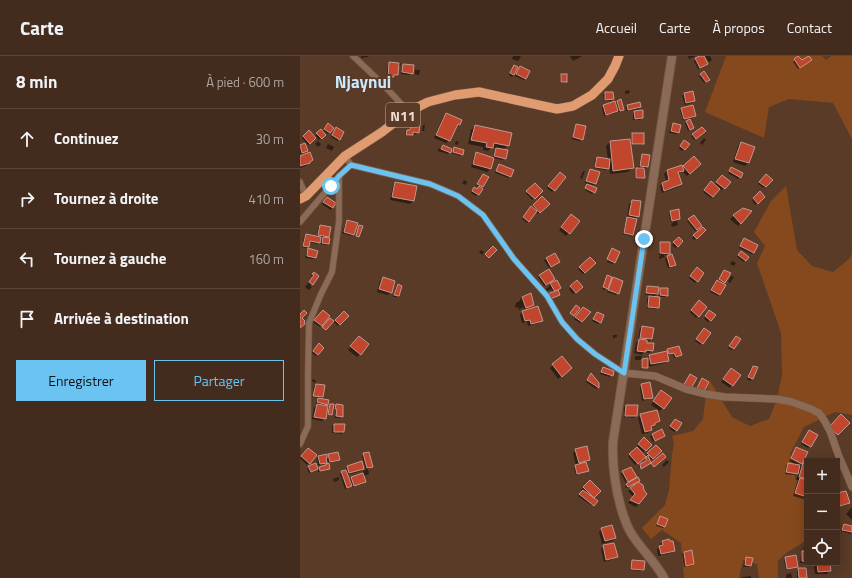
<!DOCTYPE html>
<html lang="fr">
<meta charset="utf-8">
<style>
:root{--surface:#432c1d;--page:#4a3426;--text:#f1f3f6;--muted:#afa7a4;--line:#5b483b;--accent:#6ac3f1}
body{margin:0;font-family:"Titillium Web",sans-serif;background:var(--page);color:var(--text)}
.controls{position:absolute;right:12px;bottom:12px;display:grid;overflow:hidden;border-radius:0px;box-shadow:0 2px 10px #0003}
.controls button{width:36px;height:36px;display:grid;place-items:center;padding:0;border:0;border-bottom:1px solid var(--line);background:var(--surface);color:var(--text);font:20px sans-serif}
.stop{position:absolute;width:12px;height:12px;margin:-9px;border:3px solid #6ac3f1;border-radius:50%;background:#fff}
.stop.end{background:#6ac3f1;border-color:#fff;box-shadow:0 1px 4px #0008}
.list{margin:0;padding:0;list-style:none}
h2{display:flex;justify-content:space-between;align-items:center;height:52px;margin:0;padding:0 16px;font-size:17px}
h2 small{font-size:13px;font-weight:400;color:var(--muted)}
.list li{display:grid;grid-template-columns:26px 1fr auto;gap:12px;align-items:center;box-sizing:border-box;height:60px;padding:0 16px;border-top:1px solid var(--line)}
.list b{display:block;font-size:15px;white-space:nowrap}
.list em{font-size:13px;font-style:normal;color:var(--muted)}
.actions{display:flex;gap:8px;padding:12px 16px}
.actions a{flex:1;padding:9px 0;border:1px solid var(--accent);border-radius:0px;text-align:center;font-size:14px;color:var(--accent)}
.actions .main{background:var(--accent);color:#111}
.icon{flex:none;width:22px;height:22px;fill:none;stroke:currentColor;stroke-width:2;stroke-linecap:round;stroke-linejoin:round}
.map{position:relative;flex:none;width:552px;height:522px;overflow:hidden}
header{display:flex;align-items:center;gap:24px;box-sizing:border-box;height:56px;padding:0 20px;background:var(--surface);border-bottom:1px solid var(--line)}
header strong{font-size:19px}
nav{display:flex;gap:22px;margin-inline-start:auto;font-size:14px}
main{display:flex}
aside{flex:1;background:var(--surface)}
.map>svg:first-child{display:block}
</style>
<header>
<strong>Carte</strong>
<nav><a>Accueil</a><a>Carte</a><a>À propos</a><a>Contact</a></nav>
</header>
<main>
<aside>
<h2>8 min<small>À pied · 600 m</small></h2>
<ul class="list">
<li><svg class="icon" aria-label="ahead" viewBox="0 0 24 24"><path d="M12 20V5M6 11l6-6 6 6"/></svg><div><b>Continuez</b></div><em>30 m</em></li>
<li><svg class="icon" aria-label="right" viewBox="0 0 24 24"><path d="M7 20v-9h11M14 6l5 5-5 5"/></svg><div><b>Tournez à droite</b></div><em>410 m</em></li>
<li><svg class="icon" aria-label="left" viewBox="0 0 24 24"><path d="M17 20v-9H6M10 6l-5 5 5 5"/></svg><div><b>Tournez à gauche</b></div><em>160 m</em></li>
<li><svg class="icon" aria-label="arrive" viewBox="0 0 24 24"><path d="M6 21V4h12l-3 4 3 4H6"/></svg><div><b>Arrivée à destination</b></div></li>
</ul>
<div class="actions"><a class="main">Enregistrer</a><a>Partager</a></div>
</aside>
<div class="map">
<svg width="552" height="522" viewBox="0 0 552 522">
<rect width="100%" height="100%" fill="#593b27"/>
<g fill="#85491d">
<path d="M 426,0 L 522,0 L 526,4 L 531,0 L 552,0 L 552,83 L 533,47 L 489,43 L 469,51 L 464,82 L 405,56 Z"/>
<path d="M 486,130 L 497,194 L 512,210 L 533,216 L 549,203 L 552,198 L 552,359 L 535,356 L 504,371 L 490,398 L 496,424 L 507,433 L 507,484 L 486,497 L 478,505 L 478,522 L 459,522 L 457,508 L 443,504 L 439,522 L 384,522 L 381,487 L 362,474 L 351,483 L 342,472 L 365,449 L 369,434 L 372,398 L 374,387 L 372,380 L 393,375 L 403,363 L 406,338 L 410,325 L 432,361 L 450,370 L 469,363 L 477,343 L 482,319 L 481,277 L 457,207 L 465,190 L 454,176 L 471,145 Z"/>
</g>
<g fill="#0007" fill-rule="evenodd">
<path d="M 61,0 L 69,0 L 68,1 L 61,2 Z"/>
<path d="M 213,0 L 221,0 L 218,5 L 212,3 Z"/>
<path d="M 270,0 L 282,0 L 273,5 Z"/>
<path d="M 388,0 L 396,0 L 389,3 Z"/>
<path d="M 402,0 L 403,0 L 407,8 L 398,13 L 394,5 Z"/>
<path d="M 405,0 L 410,0 L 412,4 L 409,6 Z"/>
<path d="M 499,1 L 502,6 L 509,6 L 498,13 L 493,6 Z"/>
<path d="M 89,7 L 99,8 L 101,7 L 100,10 L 98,10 L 97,19 L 95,21 L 93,20 L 91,23 L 86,22 L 88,9 Z"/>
<path d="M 104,9 L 112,17 L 110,19 L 101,18 L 102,11 Z"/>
<path d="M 214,11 L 215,16 L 220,12 L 226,23 L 224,24 L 215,20 L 217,15 L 212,21 L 209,19 Z"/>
<path d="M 115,14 L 120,14 L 119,19 L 115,18 Z"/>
<path d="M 262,19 L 266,26 L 264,27 L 260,27 L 260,20 Z"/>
<path d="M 401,19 L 407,25 L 404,27 L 399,20 Z"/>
<path d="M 329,34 L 330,37 L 325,38 L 325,35 Z"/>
<path d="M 305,37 L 312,43 L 311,45 L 304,45 L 303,39 Z"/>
<path d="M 384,38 L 394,45 L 392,47 L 385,49 L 382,40 Z"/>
<path d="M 318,45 L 323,54 L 321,55 L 318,56 L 318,54 L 315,57 L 304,60 L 302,52 L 303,50 L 315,48 Z"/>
<path d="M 327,49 L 340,51 L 339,53 L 326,55 L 326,51 Z"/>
<path d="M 382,53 L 395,60 L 393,62 L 383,64 L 380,54 Z"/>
<path d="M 335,56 L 342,62 L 340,64 L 333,64 L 333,57 Z"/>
<path d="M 146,58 L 159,68 L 157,71 L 149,84 L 146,87 L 134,82 L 143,61 Z"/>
<path d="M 387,65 L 393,72 L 388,75 L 385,67 Z"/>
<path d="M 111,68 L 118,76 L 116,78 L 112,78 L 110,80 L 105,80 L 105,76 L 107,75 L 109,75 L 109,70 Z"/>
<path d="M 373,68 L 379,77 L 377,78 L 369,77 L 371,70 Z"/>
<path d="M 123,69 L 125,69 L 124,75 L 122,75 Z"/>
<path d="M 277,69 L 282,83 L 280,85 L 272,83 L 275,71 Z"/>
<path d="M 26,70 L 30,76 L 28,78 L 23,75 Z"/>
<path d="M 175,70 L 208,89 L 203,94 L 205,102 L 203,104 L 193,102 L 190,113 L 187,116 L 171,111 L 174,100 L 177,98 L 193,102 L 194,95 L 197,92 L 192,91 L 188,95 L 183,94 L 183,91 L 168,88 L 171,74 Z"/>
<path d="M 402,72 L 404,75 L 394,84 L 391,80 Z"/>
<path d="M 36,73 L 39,83 L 38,85 L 31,81 Z"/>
<path d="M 20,75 L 25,79 L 18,85 L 21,88 L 18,91 L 15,88 L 19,84 L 15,80 Z"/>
<path d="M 8,76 L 15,82 L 8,89 L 2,82 Z"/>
<path d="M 332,78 L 343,87 L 342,89 L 330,89 L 332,112 L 328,116 L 310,118 L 309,111 L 306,114 L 294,112 L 295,104 L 297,102 L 308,104 L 306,90 L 310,86 L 331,84 L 331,80 Z"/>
<path d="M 404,82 L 406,84 L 402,89 L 400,87 Z"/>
<path d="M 156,85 L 159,86 L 157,89 L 155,88 Z"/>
<path d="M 382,87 L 388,88 L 383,95 L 379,93 Z"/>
<path d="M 441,87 L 453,91 L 448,107 L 445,110 L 433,106 L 438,90 Z"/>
<path d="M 5,88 L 7,95 L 5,96 L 0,98 L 0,90 Z"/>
<path d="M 28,88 L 34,91 L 32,95 L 26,92 Z"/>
<path d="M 143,91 L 151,94 L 148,98 L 138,95 L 137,96 L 139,92 L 141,93 Z"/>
<path d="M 155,92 L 162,98 L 160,100 L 152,97 Z"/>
<path d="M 342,99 L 349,100 L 347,111 L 345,113 L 343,112 L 344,121 L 342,123 L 335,123 L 335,115 L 337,113 L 338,113 L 341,101 Z"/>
<path d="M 0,101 L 12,104 L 6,110 L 0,112 Z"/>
<path d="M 394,102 L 400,108 L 387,120 L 382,115 L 380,117 L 378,118 L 380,128 L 378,131 L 362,137 L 360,130 L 363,127 L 367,126 L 364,118 L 367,115 L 382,112 Z"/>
<path d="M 199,109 L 210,120 L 209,122 L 195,117 Z"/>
<path d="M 290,114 L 295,128 L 293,129 L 285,127 L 289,116 Z"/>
<path d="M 430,114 L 440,121 L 438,123 L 428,117 Z"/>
<path d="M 283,115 L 285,115 L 282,123 L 280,122 Z"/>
<path d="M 258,119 L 265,121 L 252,136 L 247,132 Z"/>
<path d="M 466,119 L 471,124 L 464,132 L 458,128 Z"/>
<path d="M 182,120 L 182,130 L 180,132 L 181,133 L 176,140 L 171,137 L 173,134 L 176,134 L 179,131 L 176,130 Z"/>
<path d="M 422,120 L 429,126 L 422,134 L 419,132 L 411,142 L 403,136 L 411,126 L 414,129 Z"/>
<path d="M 164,124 L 167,126 L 166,129 L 162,127 Z"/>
<path d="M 96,127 L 113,145 L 110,148 L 90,144 L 93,130 Z"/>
<path d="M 235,128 L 242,135 L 232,144 L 226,137 Z"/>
<path d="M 287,130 L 294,136 L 292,138 L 285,134 Z"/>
<path d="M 460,137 L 464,141 L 455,149 L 452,144 Z"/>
<path d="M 242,141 L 248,148 L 238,158 L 236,155 L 227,167 L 222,163 L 230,153 Z"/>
<path d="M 25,144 L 35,148 L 31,154 L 22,148 Z"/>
<path d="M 332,145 L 338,160 L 334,164 L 332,178 L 331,180 L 323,178 L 326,164 L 328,162 L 327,162 L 329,148 Z"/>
<path d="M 443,153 L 450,156 L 438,170 L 430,163 Z"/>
<path d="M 371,156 L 379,163 L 377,165 L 378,169 L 372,171 L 371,168 L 374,166 L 371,166 L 369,158 Z"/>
<path d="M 269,163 L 278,165 L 266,180 L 259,174 Z"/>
<path d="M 389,164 L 399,171 L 395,175 L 387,165 Z"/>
<path d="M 47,165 L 54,178 L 52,180 L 42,177 L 46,166 Z"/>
<path d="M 20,170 L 29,181 L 26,183 L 28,187 L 27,189 L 21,188 L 21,184 L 23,182 L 20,180 L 19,186 L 17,188 L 9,186 L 8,191 L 6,192 L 2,191 L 4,181 L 6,179 L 17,181 L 18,172 Z"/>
<path d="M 403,172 L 405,174 L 394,184 L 392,182 Z"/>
<path d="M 379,182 L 382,185 L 375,192 L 372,189 Z"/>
<path d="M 444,183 L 453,197 L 452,198 L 439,192 Z"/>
<path d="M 361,187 L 369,197 L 367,199 L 364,199 L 365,201 L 359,203 L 359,201 L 361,199 L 359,199 L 359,188 Z"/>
<path d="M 9,193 L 16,195 L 15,202 L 13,203 L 5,202 L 7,195 Z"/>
<path d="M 181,194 L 184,196 L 182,199 L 179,196 Z"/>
<path d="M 312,194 L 314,207 L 313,208 L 307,206 Z"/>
<path d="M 254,198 L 257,207 L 249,212 L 244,204 Z"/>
<path d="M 439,198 L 445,204 L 444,206 L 437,201 Z"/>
<path d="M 372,199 L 375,209 L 373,211 L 368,212 L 365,203 L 367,201 Z"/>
<path d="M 290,202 L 294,207 L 283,218 L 278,213 Z"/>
<path d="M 432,205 L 436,207 L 434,210 L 430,208 Z"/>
<path d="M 395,214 L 397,225 L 395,227 L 389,222 Z"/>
<path d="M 14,217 L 18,221 L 10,230 L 12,231 L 9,234 L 5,231 L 13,222 L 11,220 Z"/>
<path d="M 423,217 L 425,226 L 422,228 L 420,239 L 418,240 L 410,236 L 415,227 L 418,226 Z"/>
<path d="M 240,220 L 253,224 L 244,230 L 238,221 Z"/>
<path d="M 308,220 L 309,227 L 313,222 L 318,237 L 316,239 L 307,236 L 310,229 L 305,234 L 302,233 L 306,222 Z"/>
<path d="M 431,220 L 434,221 L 430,227 L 428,226 Z"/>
<path d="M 83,223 L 91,236 L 88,239 L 77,236 L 80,225 Z"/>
<path d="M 256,225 L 260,232 L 257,235 L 257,240 L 248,244 L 253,237 L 251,233 L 243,237 L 243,234 L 249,231 L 249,230 L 250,228 Z"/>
<path d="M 277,225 L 282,231 L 273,238 L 269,233 Z"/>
<path d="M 98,230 L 98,240 L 96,241 L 93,241 L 96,231 Z"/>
<path d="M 347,231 L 358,236 L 361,233 L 367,239 L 365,241 L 359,241 L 358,251 L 356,253 L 347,252 L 347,243 L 351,239 L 345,239 L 346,233 ZM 359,236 L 359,241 L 354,241 Z"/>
<path d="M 222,241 L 233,248 L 232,250 L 224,253 L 223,251 L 219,254 L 218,251 L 216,252 L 215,250 L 216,248 L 216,247 L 221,244 L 220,243 Z"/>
<path d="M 399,246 L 405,251 L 396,262 L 390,256 Z"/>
<path d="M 282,254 L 282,266 L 280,267 L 274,263 Z"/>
<path d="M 23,255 L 29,260 L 20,271 L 13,266 Z"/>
<path d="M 44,256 L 48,260 L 38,270 L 34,266 Z"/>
<path d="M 222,256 L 242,264 L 239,267 L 228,270 L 227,266 L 222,267 L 220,259 Z"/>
<path d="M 297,257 L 300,266 L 298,268 L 292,265 Z"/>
<path d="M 408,257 L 414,259 L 408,266 L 404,263 Z"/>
<path d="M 342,271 L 353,272 L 351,283 L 349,285 L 346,284 L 346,288 L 352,294 L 349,297 L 344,296 L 342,299 L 334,297 L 336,287 L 340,283 L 338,283 L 340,272 Z"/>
<path d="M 402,275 L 402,287 L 401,289 L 395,285 Z"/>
<path d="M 313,279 L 317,279 L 317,281 L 313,282 Z"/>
<path d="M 434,283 L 434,293 L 432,294 L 428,292 Z"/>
<path d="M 56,284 L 60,298 L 57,301 L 48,294 Z"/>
<path d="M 17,290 L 18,298 L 16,300 L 12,297 Z"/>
<path d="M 368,294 L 381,299 L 379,301 L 374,302 L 373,298 L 367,299 L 368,304 L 365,307 L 347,311 L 345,313 L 341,313 L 341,305 L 343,304 L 335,304 L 335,300 L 342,300 L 341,304 L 347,303 L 347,302 L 350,299 L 366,296 Z"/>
<path d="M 262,301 L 268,315 L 258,323 L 250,312 Z"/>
<path d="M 453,311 L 456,312 L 452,323 L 450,325 L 447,323 L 451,312 Z"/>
<path d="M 303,313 L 313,316 L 310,321 L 300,318 Z"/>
<path d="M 431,313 L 432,329 L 430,332 L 421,326 Z"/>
<path d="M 289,320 L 298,327 L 298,331 L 296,333 L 286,326 Z"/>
<path d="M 13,323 L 16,325 L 15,327 L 12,325 Z"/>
<path d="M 16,329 L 22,341 L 20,343 L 27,349 L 26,350 L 28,351 L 30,349 L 31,358 L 23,356 L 23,358 L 30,359 L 25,359 L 25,362 L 22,365 L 12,363 L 14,352 L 18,348 L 16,348 L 16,344 L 19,342 L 12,341 L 14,330 Z"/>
<path d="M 342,329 L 352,341 L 350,343 L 342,345 L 340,331 Z"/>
<path d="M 358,338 L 371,342 L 360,355 L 351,349 Z"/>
<path d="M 36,350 L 42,360 L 40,362 L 35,362 L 36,354 L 34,354 L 34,351 Z"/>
<path d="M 326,350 L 336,360 L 334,362 L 324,361 L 324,351 Z"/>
<path d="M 341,359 L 359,365 L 351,372 L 351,374 L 348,377 L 342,378 L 338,362 Z"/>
<path d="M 374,366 L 376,374 L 374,376 L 369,372 Z"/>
<path d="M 34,369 L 43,376 L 42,378 L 32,377 L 32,370 Z"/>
<path d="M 362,374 L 364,380 L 353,386 L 350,380 Z"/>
<path d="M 508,377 L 510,390 L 508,392 L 501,388 Z"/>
<path d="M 344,383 L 350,389 L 343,396 L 337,390 Z"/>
<path d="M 356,390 L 361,395 L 351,404 L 346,399 Z"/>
<path d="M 8,393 L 15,399 L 7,409 L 0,402 Z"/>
<path d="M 337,393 L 344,401 L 335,409 L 328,400 Z"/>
<path d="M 276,394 L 289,403 L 286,407 L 288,414 L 286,416 L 276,419 L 274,412 L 276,410 L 273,397 Z"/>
<path d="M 64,398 L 72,410 L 68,413 L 69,418 L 63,420 L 65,426 L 63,428 L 52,431 L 52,429 L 49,432 L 45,433 L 40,418 L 42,416 L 47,415 L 46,412 L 48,410 L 63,413 L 61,415 L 47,419 L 49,424 L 52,421 L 64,418 L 63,415 L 66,414 L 62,400 Z"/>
<path d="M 29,399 L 39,403 L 37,405 L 28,407 L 27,401 L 25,403 L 26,407 L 24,408 L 18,410 L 17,402 L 18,401 L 26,402 Z"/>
<path d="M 348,401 L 348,408 L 340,413 L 339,410 L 345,406 L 345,404 Z"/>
<path d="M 490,403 L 502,409 L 507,409 L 507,444 L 493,440 L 497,426 L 499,424 L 496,424 L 499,416 L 495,419 L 485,418 L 486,409 L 488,408 L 495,408 L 489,405 Z"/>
<path d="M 367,404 L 369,406 L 364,411 L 362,409 Z"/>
<path d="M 9,411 L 17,413 L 15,415 L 9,417 L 7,412 Z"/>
<path d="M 19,412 L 29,412 L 27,414 L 18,416 L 18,413 Z"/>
<path d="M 323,416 L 334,422 L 326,427 L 321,418 Z"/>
<path d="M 39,421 L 39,424 L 34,426 L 33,423 Z"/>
<path d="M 338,422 L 339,425 L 337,427 L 342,429 L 339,448 L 336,451 L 328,447 L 333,441 L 328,435 L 337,428 L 337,427 L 326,432 L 325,431 Z"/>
<path d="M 290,425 L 300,435 L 292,443 L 296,446 L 292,450 L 278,440 L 282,435 L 281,434 Z"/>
<path d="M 545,436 L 549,447 L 547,449 L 538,451 L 537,446 L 537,438 Z"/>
<path d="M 552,451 L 552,464 L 546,458 Z"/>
<path d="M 537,460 L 539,460 L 539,464 L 537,466 Z"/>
<path d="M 360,461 L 364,471 L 363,472 L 356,470 L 359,463 Z"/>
<path d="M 544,469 L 552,471 L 551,478 L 541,475 L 542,471 Z"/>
<path d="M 302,473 L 315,482 L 312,485 L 302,488 L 299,476 Z"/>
<path d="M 363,485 L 374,494 L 371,497 L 358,500 L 357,494 L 360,490 L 360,488 Z"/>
<path d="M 304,490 L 317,501 L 314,503 L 304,506 L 301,493 Z"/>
<path d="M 504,490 L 507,491 L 507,494 L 503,493 Z"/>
<path d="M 384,496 L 393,508 L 391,510 L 384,511 L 382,498 Z"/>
<path d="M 502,496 L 507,496 L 507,507 L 510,507 L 500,507 L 501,498 Z"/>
<path d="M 446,502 L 451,510 L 449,511 L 443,511 L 445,504 Z"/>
<path d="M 486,502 L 497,510 L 495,512 L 486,514 L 484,504 Z"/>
<path d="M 333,505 L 343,514 L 341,515 L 330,514 L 331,507 Z"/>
<path d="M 514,507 L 529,507 L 529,515 L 527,518 L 515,518 Z"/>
<path d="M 498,513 L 506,522 L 497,522 L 497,515 Z"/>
<path d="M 491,517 L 492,522 L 486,522 L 486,519 L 488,518 Z"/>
<path d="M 451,520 L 451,522 L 442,522 L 443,521 Z"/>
</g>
<g fill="#c2462d" stroke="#c2988f">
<path d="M 400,0 L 404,0 L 408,8 L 400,12 L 395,2 Z"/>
<path d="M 498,0 L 502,4 L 509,0 L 512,4 L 500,12 L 494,3 Z"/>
<path d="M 89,6 L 99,7 L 98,19 L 94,19 L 94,21 L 88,21 Z"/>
<path d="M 103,8 L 114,9 L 113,18 L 102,16 Z"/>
<path d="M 214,9 L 218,11 L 214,19 L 210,17 Z"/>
<path d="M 220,10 L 230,15 L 226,23 L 216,18 Z"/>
<path d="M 404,15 L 410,24 L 406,26 L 400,18 Z"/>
<rect x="261" y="18" width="6" height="8"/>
<path d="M 393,35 L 395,45 L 386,47 L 384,37 Z"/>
<path d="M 305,36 L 313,36 L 314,43 L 305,44 Z"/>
<path d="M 321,43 L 324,54 L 320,55 L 317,45 Z"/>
<path d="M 315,45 L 318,55 L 306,59 L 303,49 Z"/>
<path d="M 340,46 L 341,51 L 328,54 L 327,49 Z"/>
<path d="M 393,49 L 396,60 L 384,63 L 381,52 Z"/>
<path d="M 343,54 L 343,62 L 335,63 L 334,55 Z"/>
<path d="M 146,57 L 162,64 L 160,69 L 158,68 L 150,85 L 136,79 Z"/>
<path d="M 390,63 L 394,72 L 390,74 L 386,65 Z"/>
<path d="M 28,67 L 34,72 L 30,77 L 24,73 Z"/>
<path d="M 111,67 L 120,68 L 119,77 L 113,76 L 113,79 L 106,79 L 107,74 L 110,74 Z"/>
<path d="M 373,67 L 381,69 L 379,77 L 371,75 Z"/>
<path d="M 276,68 L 286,70 L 283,84 L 273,81 Z"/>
<path d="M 175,69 L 212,77 L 209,90 L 194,87 L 193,92 L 186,91 L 187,87 L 171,84 Z"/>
<path d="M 36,71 L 44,76 L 40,84 L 32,79 Z"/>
<path d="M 402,71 L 406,75 L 396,83 L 392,78 Z"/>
<path d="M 21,73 L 26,79 L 22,83 L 16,77 Z"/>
<path d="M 9,74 L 16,82 L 10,88 L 3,80 Z"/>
<rect x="332" y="77" width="12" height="11"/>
<path d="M 330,83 L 334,112 L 313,115 L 310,85 Z"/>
<path d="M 384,84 L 390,88 L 385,94 L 380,90 Z"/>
<path d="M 441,86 L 455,91 L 449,107 L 435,103 Z"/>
<path d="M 5,87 L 8,95 L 2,97 L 0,89 Z"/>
<path d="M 143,89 L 152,93 L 151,97 L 141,93 Z"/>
<path d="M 154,91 L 164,94 L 163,99 L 153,96 Z"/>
<path d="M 196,92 L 208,94 L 206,103 L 194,100 Z"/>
<path d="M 10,96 L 13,104 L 10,106 L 10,107 L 0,110 L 0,100 Z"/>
<path d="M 176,96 L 194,102 L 191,113 L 173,108 Z"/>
<path d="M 342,98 L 350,99 L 348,111 L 340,110 Z"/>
<path d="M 394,100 L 401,108 L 390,118 L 383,110 Z"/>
<path d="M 297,101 L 310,103 L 309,113 L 295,111 Z"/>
<path d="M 199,108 L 214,114 L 211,121 L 196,115 Z"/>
<path d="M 382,109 L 384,115 L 378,116 L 382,128 L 364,135 L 362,127 L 369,124 L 367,114 Z"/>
<path d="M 431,111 L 443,117 L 441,122 L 429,115 Z"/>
<path d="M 336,112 L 344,112 L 345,122 L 336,122 Z"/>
<path d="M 290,113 L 300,116 L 296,128 L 286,125 Z"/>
<path d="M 260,116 L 266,121 L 255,135 L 248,130 Z"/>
<path d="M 183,118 L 189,121 L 183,131 L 177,128 Z"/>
<path d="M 466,118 L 473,124 L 466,131 L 459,126 Z"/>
<path d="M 422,119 L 431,126 L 425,133 L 416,126 Z"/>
<path d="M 411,125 L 420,133 L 413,141 L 404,134 Z"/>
<path d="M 95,126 L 117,130 L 114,145 L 92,141 Z"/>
<path d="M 235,127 L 243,135 L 235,143 L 226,135 Z"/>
<path d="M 287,128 L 297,132 L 295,137 L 285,132 Z"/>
<path d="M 179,130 L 183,133 L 179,139 L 172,135 L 174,131 L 177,133 Z"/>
<path d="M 460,135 L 465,141 L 458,148 L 453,142 Z"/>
<path d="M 242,140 L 250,148 L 240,157 L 233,149 Z"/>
<path d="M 27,141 L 36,147 L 33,152 L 23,146 Z"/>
<path d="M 332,144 L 341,145 L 339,161 L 329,159 Z"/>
<path d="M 231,150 L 237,155 L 229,166 L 223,161 Z"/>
<path d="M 443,152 L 452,155 L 441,168 L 433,159 Z"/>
<path d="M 379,153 L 380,163 L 372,165 L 370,155 Z"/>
<path d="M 271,158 L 280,165 L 270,178 L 261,171 Z"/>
<path d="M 394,159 L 402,170 L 397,174 L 388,163 Z"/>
<path d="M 327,161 L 337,163 L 333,179 L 324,177 Z"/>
<path d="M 47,164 L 58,167 L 54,179 L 44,176 Z"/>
<path d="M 20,169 L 31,171 L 29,181 L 18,179 Z"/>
<path d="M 59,169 L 63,170 L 59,181 L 56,180 Z"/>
<path d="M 403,171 L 406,174 L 397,183 L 393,179 Z"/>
<path d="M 6,178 L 21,181 L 20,187 L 10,185 L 9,191 L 3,190 Z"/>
<path d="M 23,181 L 30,182 L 29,188 L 22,187 Z"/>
<path d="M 379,181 L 383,185 L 378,191 L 373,186 Z"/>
<path d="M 444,182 L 458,189 L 454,197 L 440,190 Z"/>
<path d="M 360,186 L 370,186 L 370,198 L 360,197 Z"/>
<path d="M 193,190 L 197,194 L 189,202 L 185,198 Z"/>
<path d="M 8,192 L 18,195 L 16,202 L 7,200 Z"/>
<path d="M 312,192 L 320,196 L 315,207 L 307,203 Z"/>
<path d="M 441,195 L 449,201 L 446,205 L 438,199 Z"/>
<path d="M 255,197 L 260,206 L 251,211 L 246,202 Z"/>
<path d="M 372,198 L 376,209 L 370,211 L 367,200 Z"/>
<path d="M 290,201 L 296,207 L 285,217 L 279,211 Z"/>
<path d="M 397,211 L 404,217 L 398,226 L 390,220 Z"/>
<path d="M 249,213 L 255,223 L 246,229 L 239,219 Z"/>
<path d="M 424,214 L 431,217 L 425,227 L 419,223 Z"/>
<path d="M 14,216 L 19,220 L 13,229 L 9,226 L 14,219 L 12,218 Z"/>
<path d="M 307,219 L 312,221 L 308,233 L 303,231 Z"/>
<path d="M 83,221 L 95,225 L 92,237 L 79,233 Z"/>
<path d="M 313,221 L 323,225 L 319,238 L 308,234 Z"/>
<path d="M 257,224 L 261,232 L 255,236 L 250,227 Z"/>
<path d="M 277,224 L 283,231 L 276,237 L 270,230 Z"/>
<path d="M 417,224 L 426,229 L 420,239 L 411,234 Z"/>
<path d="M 98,228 L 102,230 L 99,240 L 94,239 Z"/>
<path d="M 347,230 L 359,231 L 358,238 L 346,237 Z"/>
<path d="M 360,232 L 368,232 L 368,240 L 360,239 Z"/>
<path d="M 258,234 L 260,239 L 250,243 L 247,238 Z"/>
<path d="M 231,237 L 234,249 L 226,252 L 222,241 Z"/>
<path d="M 349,240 L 360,241 L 359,252 L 348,251 Z"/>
<path d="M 399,244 L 407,251 L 399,261 L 391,254 Z"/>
<path d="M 276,249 L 280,252 L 274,260 L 270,257 Z"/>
<path d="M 238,250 L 243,265 L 231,268 L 230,264 L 225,265 L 222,255 Z"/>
<path d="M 283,251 L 291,256 L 282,266 L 275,261 Z"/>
<path d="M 4,254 L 7,257 L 2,262 L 5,265 L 4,266 L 5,268 L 0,272 L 0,258 Z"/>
<path d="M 23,254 L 30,260 L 22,270 L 14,264 Z"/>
<path d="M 409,254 L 416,259 L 411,265 L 405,260 Z"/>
<path d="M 44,255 L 49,260 L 40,269 L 35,264 Z"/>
<path d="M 297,256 L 304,259 L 301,267 L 293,263 Z"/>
<path d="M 30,262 L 34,265 L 26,274 L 22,271 Z"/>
<path d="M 342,270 L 354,272 L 352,283 L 340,282 Z"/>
<path d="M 404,272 L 411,277 L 403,288 L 396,283 Z"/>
<path d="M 59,280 L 69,288 L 61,299 L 50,290 Z"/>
<path d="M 436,280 L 441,283 L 434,293 L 429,290 Z"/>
<path d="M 339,283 L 347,284 L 347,287 L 354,287 L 353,295 L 346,294 L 346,296 L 337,295 Z"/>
<path d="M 19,287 L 24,292 L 18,299 L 13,295 Z"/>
<path d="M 379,290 L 382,299 L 376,301 L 374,297 L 369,298 L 367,293 Z"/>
<path d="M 367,295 L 369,305 L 351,308 L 349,299 Z"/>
<path d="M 262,300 L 272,312 L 262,321 L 252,308 Z"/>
<path d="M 348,302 L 348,312 L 342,312 L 342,303 Z"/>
<path d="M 453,310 L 458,311 L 453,323 L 448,321 Z"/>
<path d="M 303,311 L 314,315 L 313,320 L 301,316 Z"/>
<path d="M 431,312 L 441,319 L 433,330 L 423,323 Z"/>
<path d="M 291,317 L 299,327 L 299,332 L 287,324 Z"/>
<path d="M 390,318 L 397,322 L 390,334 L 383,330 Z"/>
<path d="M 402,322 L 409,326 L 404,336 L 397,332 Z"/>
<path d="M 350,326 L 353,342 L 344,343 L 341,328 Z"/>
<path d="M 16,328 L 25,329 L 23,341 L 13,340 Z"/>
<path d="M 361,334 L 372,342 L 364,353 L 353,345 Z"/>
<path d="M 18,342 L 29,344 L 28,349 L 17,346 Z"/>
<path d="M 17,348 L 28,350 L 26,363 L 14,361 Z"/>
<path d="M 30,348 L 34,348 L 32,359 L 28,358 Z"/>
<path d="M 36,348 L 43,349 L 43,361 L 36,360 L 37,353 L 35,353 Z"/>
<path d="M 326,349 L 338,349 L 337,360 L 325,360 Z"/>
<path d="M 357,354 L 360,365 L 355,367 L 355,369 L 351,370 L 352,374 L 345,376 L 340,358 Z"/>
<path d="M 541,358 L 550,367 L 538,379 L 529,371 Z"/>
<path d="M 375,363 L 382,367 L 377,375 L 370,370 Z"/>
<path d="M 34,368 L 45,368 L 44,376 L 34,376 Z"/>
<path d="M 362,373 L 365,380 L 355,385 L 352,378 Z"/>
<path d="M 509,374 L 518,379 L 511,391 L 502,386 Z"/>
<path d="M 344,381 L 352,389 L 346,395 L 338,388 Z"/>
<path d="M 356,389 L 362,395 L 353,403 L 347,397 Z"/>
<path d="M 287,390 L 290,404 L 279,407 L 275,393 Z"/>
<path d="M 337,391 L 346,401 L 338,408 L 329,398 Z"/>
<path d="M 496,391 L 508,396 L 502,408 L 491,402 Z"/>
<path d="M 8,392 L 17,399 L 10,408 L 1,400 Z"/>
<path d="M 38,396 L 40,404 L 30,406 L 28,398 Z"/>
<path d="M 69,396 L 73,411 L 67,412 L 63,397 Z"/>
<path d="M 363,397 L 366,401 L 354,411 L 351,407 Z"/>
<path d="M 27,398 L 27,402 L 26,403 L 27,407 L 20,408 L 18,400 Z"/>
<path d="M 348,399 L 351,407 L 341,413 L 340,408 L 346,405 L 346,401 Z"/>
<path d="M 62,405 L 64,413 L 49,417 L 47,410 Z"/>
<path d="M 286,406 L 289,415 L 277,418 L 275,409 Z"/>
<path d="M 16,407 L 18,413 L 11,416 L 8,410 Z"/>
<path d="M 29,407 L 30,413 L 20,415 L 19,411 L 26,409 L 26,408 Z"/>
<path d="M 488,407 L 500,409 L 498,418 L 486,416 Z"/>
<path d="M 503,407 L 507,408 L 507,423 L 499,421 Z"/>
<path d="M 331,411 L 337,421 L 328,426 L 322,415 Z"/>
<path d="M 46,414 L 52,430 L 47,432 L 41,415 Z"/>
<path d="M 63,417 L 66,426 L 54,430 L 51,421 Z"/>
<path d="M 338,421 L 340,425 L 328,431 L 326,428 Z"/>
<path d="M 500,422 L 507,424 L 507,441 L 495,437 Z"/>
<path d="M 290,424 L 301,435 L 294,442 L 283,431 Z"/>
<path d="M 338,426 L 343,429 L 344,434 L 347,438 L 339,448 L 330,444 L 335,438 L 330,432 Z"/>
<path d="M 283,434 L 298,445 L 294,450 L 279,438 Z"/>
<path d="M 546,435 L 550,447 L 540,450 L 537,437 Z"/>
<path d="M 360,460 L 368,463 L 365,471 L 357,468 Z"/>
<path d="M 544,468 L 552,470 L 552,476 L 542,474 Z"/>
<path d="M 312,469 L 316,482 L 305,485 L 301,472 Z"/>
<path d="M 369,483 L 370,485 L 373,485 L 375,495 L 361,498 L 359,490 L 363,489 L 362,485 Z"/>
<path d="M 314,487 L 318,501 L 306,504 L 303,489 Z"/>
<path d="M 392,494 L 394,508 L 386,510 L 384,496 Z"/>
<path d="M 502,495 L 507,495 L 507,506 L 502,505 Z"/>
<path d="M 496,499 L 498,511 L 487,513 L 485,501 Z"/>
<path d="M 446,501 L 453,502 L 451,510 L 445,509 Z"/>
<path d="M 332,504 L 345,505 L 344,514 L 331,513 Z"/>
<path d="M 517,507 L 530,507 L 531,515 L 518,516 Z"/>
<path d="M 498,512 L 506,512 L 507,522 L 499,522 Z"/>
</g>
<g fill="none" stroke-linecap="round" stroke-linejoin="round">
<g stroke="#725848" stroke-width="7">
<g id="minor">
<path d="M 53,0 C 72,18 91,35 108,56"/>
<path d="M 45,100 L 51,109 L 130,128 L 158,140 L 183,159 L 214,203 L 247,240 L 262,266 L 277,283 L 295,298 L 324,317"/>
<path d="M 0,126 L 6,140"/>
<path d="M 0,166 L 39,120 L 51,109"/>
<path d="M 0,388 L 8,370 L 8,320 L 9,267 L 21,238 L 32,216 L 39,165 L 39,120"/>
</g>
</g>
<g stroke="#725848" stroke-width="8">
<path id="tertiary" d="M 324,317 L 355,320 L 386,333 L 406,338 L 425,341 L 477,343 L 492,346 L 511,353 L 519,357 L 524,364 L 530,375 L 538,398 L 552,431"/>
</g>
<g stroke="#725848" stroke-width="10">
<path id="secondary" d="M 364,522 C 356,507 343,495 333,480 C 327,472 324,462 321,452 C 315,430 312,409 313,386 L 372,0"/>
</g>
<g stroke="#725848" stroke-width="10">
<path id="trunk" d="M 0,143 L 6,140 L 45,100 L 82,76 L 108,56 L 128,46 L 155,39 L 179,36 L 257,53 L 273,50 L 292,39 L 308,23 L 315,10 L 319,0"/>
</g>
<use href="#minor" stroke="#8c6b56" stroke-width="5.5"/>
<use href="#tertiary" stroke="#8c6b56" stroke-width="7"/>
<use href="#secondary" stroke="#8c6b56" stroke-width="8"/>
<use href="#trunk" stroke="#e09c70" stroke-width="9"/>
</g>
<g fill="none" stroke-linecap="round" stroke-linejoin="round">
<path stroke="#6ac3f1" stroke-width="5" d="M 31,130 L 39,120 L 51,109 L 130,128 L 158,140 L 183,159 L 214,203 L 247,240 L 262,266 L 277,283 L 295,298 L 324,317 L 344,183"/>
</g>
<g text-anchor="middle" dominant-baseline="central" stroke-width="4" stroke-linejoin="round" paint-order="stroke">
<rect fill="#593b27" stroke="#c1aa9d" stroke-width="1" x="86" y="47" width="34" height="24" rx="3"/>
<g font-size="14" font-weight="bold" fill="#eedacf">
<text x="103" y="59">N11</text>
</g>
<g font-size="17" font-weight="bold" fill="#cbe9fb" stroke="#593b27">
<text x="63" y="26">Njaynui</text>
</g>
</g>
</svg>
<div class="controls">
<button>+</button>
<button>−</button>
<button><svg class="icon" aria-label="locate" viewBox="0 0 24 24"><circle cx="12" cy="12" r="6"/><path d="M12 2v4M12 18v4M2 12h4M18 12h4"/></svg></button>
</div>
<div class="stop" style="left:31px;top:130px"></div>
<div class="stop end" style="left:344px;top:183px"></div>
</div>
</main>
